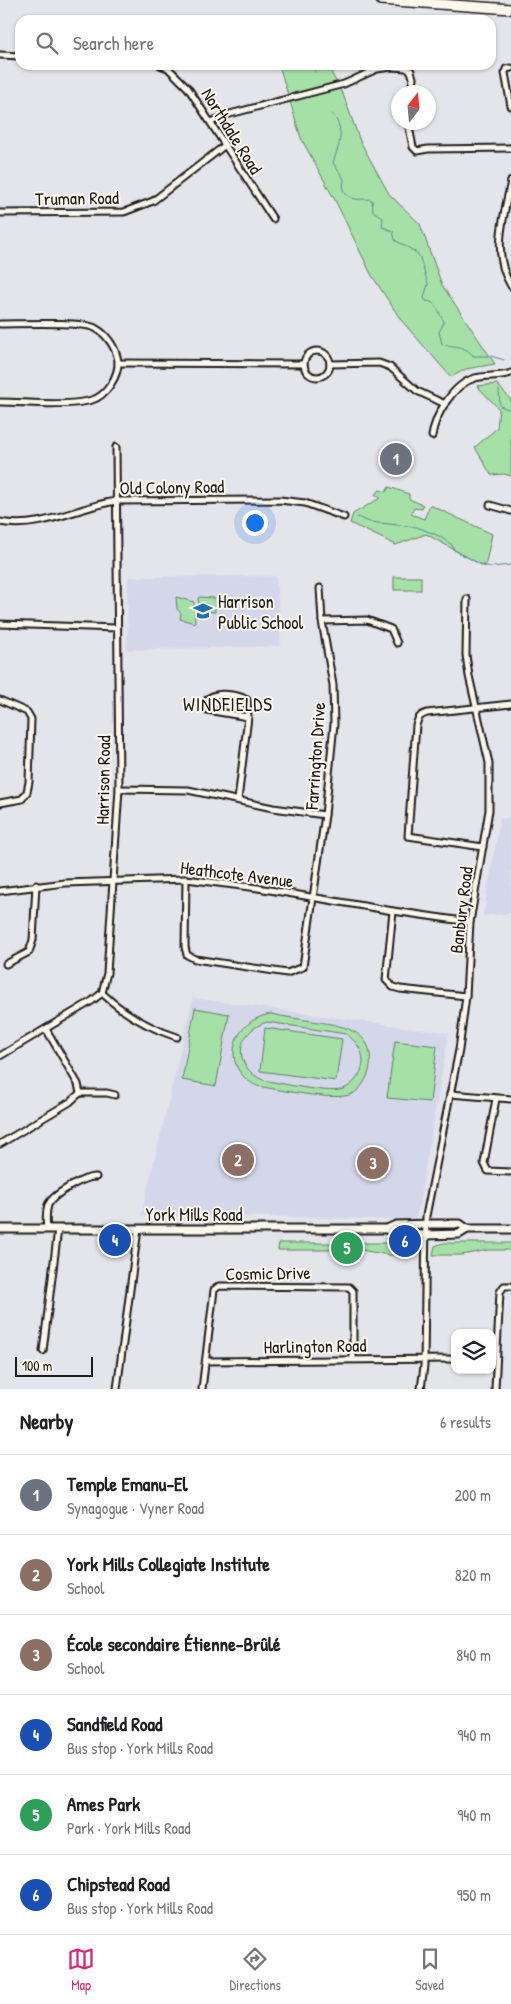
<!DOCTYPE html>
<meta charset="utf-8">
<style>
:root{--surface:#fff;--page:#f6f6f6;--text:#202124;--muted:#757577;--line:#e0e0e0;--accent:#db2777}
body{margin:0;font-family:"Patrick Hand",sans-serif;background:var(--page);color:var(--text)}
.controls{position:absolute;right:15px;bottom:15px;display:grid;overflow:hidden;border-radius:10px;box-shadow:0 1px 4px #0004}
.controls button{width:45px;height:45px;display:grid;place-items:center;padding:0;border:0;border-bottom:1px solid var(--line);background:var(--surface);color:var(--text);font:25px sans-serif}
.compass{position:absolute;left:391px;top:85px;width:45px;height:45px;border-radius:50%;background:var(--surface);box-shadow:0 1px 4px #0004;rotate:16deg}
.scale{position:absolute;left:15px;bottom:12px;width:78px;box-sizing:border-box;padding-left:5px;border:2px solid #1c1c1c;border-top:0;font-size:14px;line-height:18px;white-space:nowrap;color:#1c1c1c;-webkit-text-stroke:4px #fbf7ec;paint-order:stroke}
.you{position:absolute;left:254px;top:522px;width:18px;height:18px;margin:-12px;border:4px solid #fff;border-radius:50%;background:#1a73e8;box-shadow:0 0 0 8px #1a73e833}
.badge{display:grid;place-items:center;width:32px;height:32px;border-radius:50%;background:var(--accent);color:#fff;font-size:16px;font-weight:700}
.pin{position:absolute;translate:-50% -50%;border:2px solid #fff;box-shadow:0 1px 5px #0006}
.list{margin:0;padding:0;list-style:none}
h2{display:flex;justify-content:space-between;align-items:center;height:65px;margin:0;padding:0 20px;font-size:21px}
h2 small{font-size:16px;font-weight:400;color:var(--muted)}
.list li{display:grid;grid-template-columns:32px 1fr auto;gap:15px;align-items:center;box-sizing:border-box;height:80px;padding:0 20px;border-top:1px solid var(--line)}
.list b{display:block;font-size:19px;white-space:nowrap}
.list p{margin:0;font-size:16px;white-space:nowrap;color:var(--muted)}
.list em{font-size:16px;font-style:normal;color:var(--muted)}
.icon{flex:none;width:28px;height:28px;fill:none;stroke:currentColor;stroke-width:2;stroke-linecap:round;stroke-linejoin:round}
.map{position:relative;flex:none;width:511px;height:1389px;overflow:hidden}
.search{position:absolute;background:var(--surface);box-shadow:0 1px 4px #0004;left:15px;right:15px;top:15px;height:55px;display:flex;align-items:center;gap:12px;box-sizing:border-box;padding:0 18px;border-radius:15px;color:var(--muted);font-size:19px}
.sheet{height:545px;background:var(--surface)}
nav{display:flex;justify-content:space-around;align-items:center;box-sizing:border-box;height:70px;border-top:1px solid var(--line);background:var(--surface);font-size:14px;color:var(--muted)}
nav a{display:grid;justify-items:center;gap:2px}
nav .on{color:var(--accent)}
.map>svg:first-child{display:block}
</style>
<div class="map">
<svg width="511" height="1389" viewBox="0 0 511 1389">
<rect width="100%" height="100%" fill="#e4e4eb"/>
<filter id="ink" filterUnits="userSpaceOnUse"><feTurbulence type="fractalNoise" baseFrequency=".02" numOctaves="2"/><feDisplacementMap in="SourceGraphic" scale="10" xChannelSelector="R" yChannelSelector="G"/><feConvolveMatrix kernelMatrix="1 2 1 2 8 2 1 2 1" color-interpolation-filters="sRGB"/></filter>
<g filter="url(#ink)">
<g fill="#d4d7ea">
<path d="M 276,576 L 281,646 L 127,650 L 128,577 Z"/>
<path d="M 511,817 L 511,913 L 483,916 L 500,819 Z"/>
<path d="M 193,998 L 449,1033 L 416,1221 L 312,1217 L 141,1216 Z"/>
</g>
<g fill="#a5e1a7" stroke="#607e62" fill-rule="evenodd">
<path d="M 279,65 L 329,65 L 331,72 L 344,97 L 360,141 L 389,194 L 420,224 L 442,285 L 495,364 L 466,369 L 451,377 L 401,320 L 371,274 L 337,204 L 301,138 Z"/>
<path d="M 497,384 L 511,400 L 511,476 L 504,474 L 491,475 L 475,447 L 497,428 L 499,409 L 477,386 Z"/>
<path d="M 389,487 L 409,494 L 409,499 L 423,505 L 422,509 L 414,508 L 411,514 L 424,519 L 430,505 L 492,534 L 485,567 L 426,534 L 396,545 L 350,523 L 353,514 L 380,498 L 375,494 L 380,490 L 386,492 Z"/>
<rect x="394" y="577" width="27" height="13"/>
<path d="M 176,597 L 194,602 L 195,623 L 180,619 L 181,613 L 177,609 Z"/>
<path d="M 199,597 L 214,598 L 215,612 L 200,611 L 198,599 Z"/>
<path d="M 195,1008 L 229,1014 L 216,1086 L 182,1080 Z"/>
<path d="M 271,1014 C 285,1017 299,1019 312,1021 C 339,1025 375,1029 370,1066 C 369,1076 361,1090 352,1094 C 336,1102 276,1089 257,1086 C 219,1068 231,1020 271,1014 ZM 267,1022 L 346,1034 C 356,1041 363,1050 363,1062 C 362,1075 352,1087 340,1090 C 325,1093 280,1083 263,1080 C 233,1067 234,1032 267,1022 Z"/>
<path d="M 265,1028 L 342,1039 L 336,1081 L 260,1071 Z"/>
<path d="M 395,1041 L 437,1046 L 430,1102 L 387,1098 Z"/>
<path d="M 279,1243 L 408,1243 L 416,1246 L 418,1255 L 389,1255 L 361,1250 L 278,1250 Z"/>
<path d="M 443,1243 L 511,1243 L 511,1250 L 488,1250 L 462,1255 L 433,1255 L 435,1246 Z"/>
</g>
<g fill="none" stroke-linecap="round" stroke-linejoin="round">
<g stroke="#57888e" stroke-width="1">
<path d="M 259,18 L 261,20"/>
<path d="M 314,65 L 315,72"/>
<path d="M 332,114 C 346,130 339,145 333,163 L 344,179 L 343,191 C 355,204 359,197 372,200 L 373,211 L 383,218 L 382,227 L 393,231 L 395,240 L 417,253 L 420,258 L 428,284 L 424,298 L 426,301 C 437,301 439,314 444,322 L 439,332 L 442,344 C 453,347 466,345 473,356 L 491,356 L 504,360"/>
<path d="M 499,390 L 500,406 L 511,410"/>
<path d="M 357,517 L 370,522 L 417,527 L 439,536 L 452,545 L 454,550 L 480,564 L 491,567 L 511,565"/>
</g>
<g stroke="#1c1c1c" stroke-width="9">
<g id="street">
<path d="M 0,55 L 20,56"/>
<path d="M 160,65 L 168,68 L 188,88 L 273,219"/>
<path d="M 511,68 L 506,69 L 505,73 L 511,106"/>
<path d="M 211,122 L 226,115 L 344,84 L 377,69 L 392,67 L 406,68 L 411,71 L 413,78 L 411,92"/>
<path d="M 408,122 L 413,147 L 417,151 L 428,149 L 511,148"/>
<path d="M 511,181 C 504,217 491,253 511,286"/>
<path d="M 0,213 L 124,212 L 153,201 L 224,146"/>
<path d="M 0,324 C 17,324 83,321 95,328 C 107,334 116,348 118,361 C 119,376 106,396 92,400 C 67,407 26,402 0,402"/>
<circle cx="317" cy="364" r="13"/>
<path d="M 118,363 L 304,364"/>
<path d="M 330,364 L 379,363 L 390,367 L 417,391 L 445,404"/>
<path d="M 432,436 C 435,415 453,384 475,378 C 487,375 500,377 511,373"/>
<path d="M 490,505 L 511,511"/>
<path d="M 0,522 C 41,530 77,507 116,501 L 280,500 L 305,503 L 344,517"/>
<path d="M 322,621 L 367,620 L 391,629 L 397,643"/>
<path d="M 0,624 L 117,628"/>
<path d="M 0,700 L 27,712 L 31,719 L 29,782 L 27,792 L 22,799 L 0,803"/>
<path d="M 119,789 L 188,790 L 273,808 L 325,815"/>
<path d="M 238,800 L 248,717 L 247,700 C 237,693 204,689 204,708 L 207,710 L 248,717"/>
<path d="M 483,847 L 408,836 L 416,725 C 418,718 420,715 427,713 L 511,704"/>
<path d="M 186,879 L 185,947 L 187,955 L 195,959 L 287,973 L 303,967 L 325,815 L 334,724 L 333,685 L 322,621 L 320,588"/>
<path d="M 0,891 L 65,883 L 186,879 L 258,888 L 393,911 L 470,922"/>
<path d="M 393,911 L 386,980 L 393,987 L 400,989 L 466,996"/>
<path d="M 6,964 L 29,952 L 33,940 L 36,885"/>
<path d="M 102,993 C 123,1013 149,1028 177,1037"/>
<path d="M 0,1056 L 92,1001 L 102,993 L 107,973 L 119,789 L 116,447"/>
<path d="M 80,1093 L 107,1093 L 115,1095"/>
<path d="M 450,1094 L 511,1099"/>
<path d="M 496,1099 L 484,1163 L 488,1171 L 511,1172"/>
<path d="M 0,1144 L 70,1102 L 80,1093 L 78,1084 L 46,1029"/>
<path d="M 47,1229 C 46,1221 46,1212 48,1205 C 53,1194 85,1176 96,1177"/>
<path d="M 43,1351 L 58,1229"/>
<path d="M 206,1361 L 455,1359"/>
<path d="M 117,1389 L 138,1229"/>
<path d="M 202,1389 L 214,1290 L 219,1286 L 349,1287 L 353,1291 L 353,1359"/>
<path d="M 421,1389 L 424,1366 L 426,1216 L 459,1050 L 466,996 L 470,922 L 489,810 L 489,763 L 469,676 L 466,655 L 467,599"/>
<path d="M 495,1389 L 500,1292 L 504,1286 L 511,1286"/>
</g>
</g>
<g stroke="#1c1c1c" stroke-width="11">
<g id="secondary">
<path d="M 0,1229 L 387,1229 L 396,1234 L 426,1235 L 459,1234 L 467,1229 L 511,1229"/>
<path d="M 387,1229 L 396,1225 L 433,1224 L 460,1224 L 467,1229"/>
</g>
</g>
<g stroke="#1c1c1c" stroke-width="12">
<path id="highway" d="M 381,0 L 511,9"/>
</g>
<use href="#street" stroke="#fbf7ec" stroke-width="5"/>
<use href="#secondary" stroke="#fbf7ec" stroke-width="7"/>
<use href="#highway" stroke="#fbf7ec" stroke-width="9"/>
</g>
</g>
<defs>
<g id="school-bare" transform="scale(1.5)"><path d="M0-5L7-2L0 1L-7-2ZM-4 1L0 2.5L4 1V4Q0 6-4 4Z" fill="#1f6fb2" stroke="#fbf7ec" stroke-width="2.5" paint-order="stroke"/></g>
</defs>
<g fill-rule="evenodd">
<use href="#school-bare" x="203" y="611"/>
</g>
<g text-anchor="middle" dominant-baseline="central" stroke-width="4" stroke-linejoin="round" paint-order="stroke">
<g font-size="18" fill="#1c1c1c" stroke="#fbf7ec">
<text transform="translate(232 131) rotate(58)">Northdale Road</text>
<text transform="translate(77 198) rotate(-1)">Truman Road</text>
<text transform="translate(172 487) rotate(-1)">Old Colony Road</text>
<text transform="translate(315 756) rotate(-86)">Farrington Drive</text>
<text transform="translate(103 780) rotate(-89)">Harrison Road</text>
<text transform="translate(237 874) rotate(7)">Heathcote Avenue</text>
<text transform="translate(461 910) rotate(-83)">Banbury Road</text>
<text x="194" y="1214">York Mills Road</text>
<text transform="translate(268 1273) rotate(-1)">Cosmic Drive</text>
<text transform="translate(315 1346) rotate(-1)">Harlington Road</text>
</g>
<g font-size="18" fill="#1c1c1c" stroke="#fbf7ec" text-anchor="start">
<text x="218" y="601">Harrison<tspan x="218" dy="21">Public School</tspan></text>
</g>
<g font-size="19" letter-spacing="1" fill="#1c1c1c" stroke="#fbf7ec">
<text x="228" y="704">WINDFIELDS</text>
</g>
</g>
</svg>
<div class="controls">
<button><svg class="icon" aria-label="layers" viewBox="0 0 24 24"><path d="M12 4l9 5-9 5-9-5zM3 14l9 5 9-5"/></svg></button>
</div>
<svg class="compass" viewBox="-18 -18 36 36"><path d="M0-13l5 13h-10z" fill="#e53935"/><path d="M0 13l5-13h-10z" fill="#757577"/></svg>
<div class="scale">100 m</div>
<div class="you"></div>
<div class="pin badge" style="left:396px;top:459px;background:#6b7280">1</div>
<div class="pin badge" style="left:238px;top:1160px;background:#8d6e63">2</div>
<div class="pin badge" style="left:373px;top:1163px;background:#8d6e63">3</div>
<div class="pin badge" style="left:115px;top:1240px;background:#1a4fb4">4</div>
<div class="pin badge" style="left:347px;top:1248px;background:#2e9e5b">5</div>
<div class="pin badge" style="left:405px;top:1241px;background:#1a4fb4">6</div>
<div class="search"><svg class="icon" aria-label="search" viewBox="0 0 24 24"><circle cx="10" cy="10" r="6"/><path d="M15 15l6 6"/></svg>Search here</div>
</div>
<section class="sheet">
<h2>Nearby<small>6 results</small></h2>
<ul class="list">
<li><span class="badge" style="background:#6b7280">1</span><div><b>Temple Emanu-El</b><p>Synagogue · Vyner Road</p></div><em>200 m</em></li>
<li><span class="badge" style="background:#8d6e63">2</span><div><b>York Mills Collegiate Institute</b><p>School</p></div><em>820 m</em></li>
<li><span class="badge" style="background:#8d6e63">3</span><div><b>École secondaire Étienne-Brûlé</b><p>School</p></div><em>840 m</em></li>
<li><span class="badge" style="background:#1a4fb4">4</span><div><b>Sandfield Road</b><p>Bus stop · York Mills Road</p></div><em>940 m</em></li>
<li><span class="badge" style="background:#2e9e5b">5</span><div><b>Ames Park</b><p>Park · York Mills Road</p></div><em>940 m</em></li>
<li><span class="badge" style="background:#1a4fb4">6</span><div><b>Chipstead Road</b><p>Bus stop · York Mills Road</p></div><em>950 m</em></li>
</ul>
</section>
<nav>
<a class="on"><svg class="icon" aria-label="map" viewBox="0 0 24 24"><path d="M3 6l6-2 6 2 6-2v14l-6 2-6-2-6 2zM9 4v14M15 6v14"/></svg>Map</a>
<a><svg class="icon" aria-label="directions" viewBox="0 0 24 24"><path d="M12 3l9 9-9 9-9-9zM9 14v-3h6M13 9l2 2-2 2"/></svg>Directions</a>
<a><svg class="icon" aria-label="saved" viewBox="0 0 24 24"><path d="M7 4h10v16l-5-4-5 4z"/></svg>Saved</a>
</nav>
